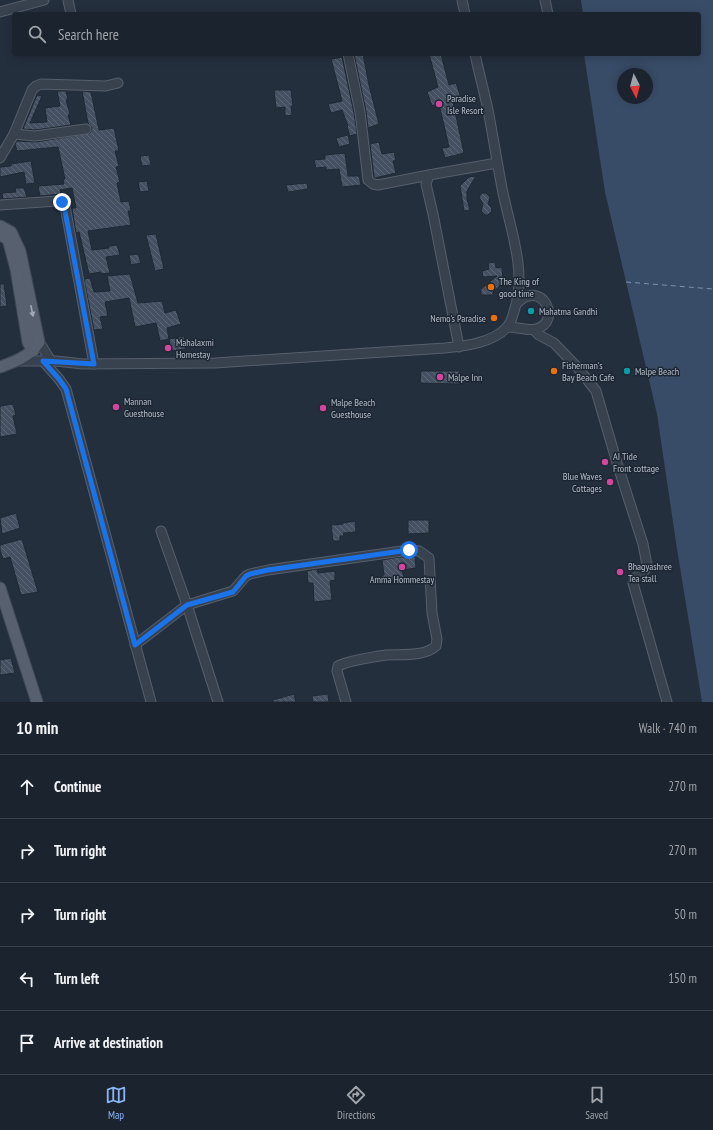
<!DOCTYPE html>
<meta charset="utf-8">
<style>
:root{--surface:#1b232e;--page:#242b36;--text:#f1f3f6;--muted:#a0a4aa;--line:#39404a;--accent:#8ab4f8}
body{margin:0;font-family:"PT Sans Narrow",sans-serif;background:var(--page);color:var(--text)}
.compass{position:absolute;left:617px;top:68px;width:36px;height:36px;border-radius:50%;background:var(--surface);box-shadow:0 2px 10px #0003;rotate:174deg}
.stop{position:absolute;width:12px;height:12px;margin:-9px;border:3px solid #1a73e8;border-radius:50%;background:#fff}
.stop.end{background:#1a73e8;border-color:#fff;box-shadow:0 1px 4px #0008}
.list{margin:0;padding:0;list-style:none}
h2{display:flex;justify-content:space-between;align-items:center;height:52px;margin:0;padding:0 16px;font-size:17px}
h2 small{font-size:13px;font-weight:400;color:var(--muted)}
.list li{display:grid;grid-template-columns:26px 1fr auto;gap:12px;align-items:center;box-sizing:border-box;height:64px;padding:0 16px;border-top:1px solid var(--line)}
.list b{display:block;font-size:15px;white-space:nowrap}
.list em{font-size:13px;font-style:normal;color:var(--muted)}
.icon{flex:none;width:22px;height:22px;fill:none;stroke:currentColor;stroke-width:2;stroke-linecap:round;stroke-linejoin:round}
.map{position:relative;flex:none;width:713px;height:702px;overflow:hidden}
.search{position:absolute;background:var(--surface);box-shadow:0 2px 10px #0003;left:12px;right:12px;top:12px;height:44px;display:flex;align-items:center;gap:10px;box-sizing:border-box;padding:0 14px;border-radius:4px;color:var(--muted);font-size:15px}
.sheet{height:372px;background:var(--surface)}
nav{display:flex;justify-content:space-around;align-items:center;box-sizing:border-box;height:56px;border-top:1px solid var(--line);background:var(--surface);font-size:11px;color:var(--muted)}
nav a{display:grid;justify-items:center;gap:2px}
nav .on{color:var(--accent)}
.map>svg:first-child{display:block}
</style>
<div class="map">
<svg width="713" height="702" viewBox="0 0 713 702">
<defs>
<pattern id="building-back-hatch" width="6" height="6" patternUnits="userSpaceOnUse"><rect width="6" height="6" fill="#455162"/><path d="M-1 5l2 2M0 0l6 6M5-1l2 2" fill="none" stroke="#5d6877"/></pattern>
</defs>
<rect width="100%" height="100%" fill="#242f3e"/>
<path fill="#394c67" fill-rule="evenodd" d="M 581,0 L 713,0 L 713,702 L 702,702 L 677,549 L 657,414 L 605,192 L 584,54 L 699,54 L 699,14 L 583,14 ZM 623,74 L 647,74 L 647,98 L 623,98 Z"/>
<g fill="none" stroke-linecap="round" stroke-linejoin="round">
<path stroke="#7c92b1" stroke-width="1" stroke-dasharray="5 4" stroke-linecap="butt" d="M 626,282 L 713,289"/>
</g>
<g fill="url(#building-back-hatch)" stroke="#1f2835">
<path d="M 354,54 L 363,54 L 369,85 L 379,124 L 368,128 L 366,111 Z"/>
<path d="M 429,54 L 441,54 L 449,85 L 456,83 L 461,98 L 453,102 L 464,153 L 445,158 L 442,148 L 449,147 L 439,104 L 432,106 L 427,92 L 438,87 Z"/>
<path d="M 342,57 L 354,113 L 357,134 L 350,136 L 347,127 L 348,126 L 342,110 L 331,113 L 328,104 L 342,101 L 331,59 Z"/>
<path d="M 274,90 L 291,90 L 293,106 L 291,106 L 292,115 L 285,116 L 285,107 L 276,108 Z"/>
<path d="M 57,91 L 66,91 L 68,100 L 66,100 L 70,114 L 68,115 L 71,125 L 35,130 L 23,129 L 37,95 L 42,96 L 30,123 L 47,122 L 45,108 L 60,106 Z"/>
<path d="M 82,91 L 91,92 L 99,130 L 114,128 L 119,151 L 115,151 L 119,166 L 116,167 L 120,182 L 117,183 L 121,202 L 129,201 L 131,211 L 128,211 L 131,225 L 88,231 L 92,250 L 109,248 L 109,246 L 117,245 L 120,255 L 106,257 L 110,273 L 101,274 L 101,272 L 89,274 L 79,232 L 76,233 L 72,208 L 76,208 L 72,188 L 60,190 L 61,194 L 40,196 L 38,186 L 64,184 L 63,179 L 65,179 L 58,147 L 17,151 L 15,144 L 17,141 L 36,142 L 90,133 L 92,128 L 88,123 Z"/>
<path d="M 348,135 L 350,144 L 339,147 L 336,138 Z"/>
<path d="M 379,142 L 382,154 L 394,152 L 396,160 L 393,161 L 396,173 L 375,178 L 374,177 L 370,144 Z"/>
<path d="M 345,153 L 348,176 L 359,176 L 361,185 L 342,187 L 339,169 L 326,170 L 326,167 L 316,168 L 314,160 L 325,159 L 325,155 Z"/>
<path d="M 149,155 L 151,165 L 142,166 L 140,156 Z"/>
<path d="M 31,161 L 35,183 L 26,184 L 24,172 L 0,177 L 0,167 L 11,166 L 11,164 Z"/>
<path d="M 476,176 L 467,191 L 467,199 L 470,210 L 464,211 L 460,186 L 469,177 Z"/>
<path d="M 147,181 L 149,191 L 140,192 L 138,182 Z"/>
<path d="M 307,183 L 308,189 L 288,192 L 286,185 Z"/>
<path d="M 15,188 L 24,188 L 27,197 L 3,199 L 2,193 L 16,192 Z"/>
<path d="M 482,193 L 486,193 L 490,197 L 488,204 L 491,207 L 492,211 L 488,215 L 485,215 L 481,211 L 483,204 L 479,197 Z"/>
<path d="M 156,234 L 164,269 L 155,271 L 146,235 Z"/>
<path d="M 138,254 L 141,263 L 131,265 L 129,255 Z"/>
<path d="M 495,262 L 496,268 L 502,267 L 503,283 L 493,292 L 493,295 L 481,295 L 481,289 L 497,276 L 483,277 L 482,271 L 489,269 L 488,263 Z"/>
<path d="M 130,274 L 138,303 L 162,301 L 165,313 L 176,310 L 181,324 L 167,328 L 169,339 L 160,341 L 156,323 L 135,327 L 129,298 L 105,302 L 108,316 L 100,317 L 103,329 L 94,330 L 84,279 L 90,278 L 94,292 L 110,291 L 107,276 Z"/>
<path d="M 0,284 L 4,284 L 7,306 L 0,307 Z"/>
<path d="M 184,336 L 186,349 L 171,351 L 169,339 Z"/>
<path d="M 421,371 L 460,371 L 459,384 L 420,383 Z"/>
<path d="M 13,404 L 16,415 L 13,416 L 17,434 L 0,437 L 0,406 Z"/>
<path d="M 16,513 L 20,528 L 2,534 L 0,518 Z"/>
<path d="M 408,520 L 429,520 L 429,533 L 408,534 Z"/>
<path d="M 355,521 L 356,532 L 343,533 L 344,536 L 340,536 L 340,541 L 333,541 L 331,525 L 343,524 L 343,523 Z"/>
<path d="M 22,539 L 38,592 L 21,595 L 10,557 L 3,559 L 0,550 L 0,545 Z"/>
<path d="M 399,557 L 415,557 L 416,568 L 402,570 L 405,582 L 394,584 L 393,580 L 383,582 L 381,576 L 384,575 L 382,560 Z"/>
<path d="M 317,569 L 318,573 L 335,571 L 335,580 L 330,581 L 332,600 L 314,602 L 313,583 L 308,583 L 307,571 Z"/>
<path d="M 11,658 L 15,673 L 0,675 L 0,660 Z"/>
<path d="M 294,694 L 296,702 L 273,702 L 273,700 Z"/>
<path d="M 328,694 L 329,702 L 313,702 L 312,696 Z"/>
</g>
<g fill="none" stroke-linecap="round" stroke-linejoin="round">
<g stroke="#565f6c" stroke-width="11">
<g id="minor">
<path d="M 68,0 L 71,14"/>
<path d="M 462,0 L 465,14"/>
<path d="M 545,0 L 548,14"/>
<path d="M 0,12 L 44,0"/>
<path d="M 348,54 L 360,112 L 368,180 L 373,184 L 378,185 L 429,175"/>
<path d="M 14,134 L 35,136 L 86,129"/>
<path d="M 0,158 L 14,134 L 32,90 L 36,86 L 41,84 L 106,86 L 118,83"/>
<path d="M 0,205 L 57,201 L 62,202 L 65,206 L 94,364"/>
<path d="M 508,327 C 516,327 530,331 536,329 C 563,322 542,278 517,303"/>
<path d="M 534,330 L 539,335 L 554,343 L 578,368 L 596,391 L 617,463 L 643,544 L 647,565 L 645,570 L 634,579 L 633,583 L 667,702"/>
<path d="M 39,342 L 51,361"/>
<path d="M 459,347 L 433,214 L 426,184 L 429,175 L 497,163"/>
<path d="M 14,361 L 56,361 L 83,364 L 215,363 L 445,348 C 465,346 493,343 507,327 C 512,322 513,314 515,308 C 527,269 509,226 502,188 C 497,162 493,136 488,110 C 484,91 479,73 475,54"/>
<path d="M 43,361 L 59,379 L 66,389 L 151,702"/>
<path d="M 161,531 L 187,605 L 218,702"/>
<path d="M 135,645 L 187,605 L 233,591 L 246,576 L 250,574 L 268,570 L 409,550 L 419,551 L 429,558 L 432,613 L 437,639 L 436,646 C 424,657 401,654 386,655 C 372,657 350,660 338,666 L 337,671 L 346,702"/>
</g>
</g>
<g stroke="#414a57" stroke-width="13">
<g id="major">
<path d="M 0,226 L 11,232 L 20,251 L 39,342 C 29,357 16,361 0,367"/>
<path d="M 0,235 L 8,239 L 16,269 L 28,342 L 33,351"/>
<path d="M 0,588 L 37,702"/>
</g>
</g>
<use href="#minor" stroke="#38414e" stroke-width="9"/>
<use href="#major" stroke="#56606e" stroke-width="11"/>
</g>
<defs><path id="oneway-solid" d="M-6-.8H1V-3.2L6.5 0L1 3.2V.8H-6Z"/></defs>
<use fill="#a1aab7" href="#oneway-solid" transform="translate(32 311) rotate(78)"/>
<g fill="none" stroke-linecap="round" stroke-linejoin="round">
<path stroke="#1a73e8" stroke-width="5" d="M 62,202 L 64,206 L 94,364 L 43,361 L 59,379 L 66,389 L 135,645 L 187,605 L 233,592 L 246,576 L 250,574 L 268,570 L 409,550"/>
</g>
<g fill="#d1479c" stroke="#1d2633" stroke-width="1.5">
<circle cx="439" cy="104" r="4"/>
<circle cx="168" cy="348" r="4"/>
<circle cx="440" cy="377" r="4"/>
<circle cx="116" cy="407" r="4"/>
<circle cx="323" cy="408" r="4"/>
<circle cx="605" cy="462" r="4"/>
<circle cx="610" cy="482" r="4"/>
<circle cx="402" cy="567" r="4"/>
<circle cx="620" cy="572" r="4"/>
</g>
<g fill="#e8710a" stroke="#1d2633" stroke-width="1.5">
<circle cx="491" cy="287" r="4"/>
<circle cx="494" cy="318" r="4"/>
<circle cx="554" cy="371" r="4"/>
</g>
<g fill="#0f9aa8" stroke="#1d2633" stroke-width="1.5">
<circle cx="531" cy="311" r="4"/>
<circle cx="627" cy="371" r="4"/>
</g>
<g text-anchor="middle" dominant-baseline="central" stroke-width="3" stroke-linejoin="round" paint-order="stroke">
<g font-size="10" fill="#b4bcc9" stroke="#1d2633" text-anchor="start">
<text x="447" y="98">Paradise<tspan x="447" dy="12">Isle Resort</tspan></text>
<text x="499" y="281">The King of<tspan x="499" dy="12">good time</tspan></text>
<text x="539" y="311">Mahatma Gandhi</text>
<text x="486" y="318" text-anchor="end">Nemo's Paradise</text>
<text x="176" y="342">Mahalaxmi<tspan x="176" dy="12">Homestay</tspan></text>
<text x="562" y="365">Fisherman's<tspan x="562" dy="12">Bay Beach Cafe</tspan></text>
<text x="635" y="371">Malpe Beach</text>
<text x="448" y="377">Malpe Inn</text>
<text x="124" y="401">Mannan<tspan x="124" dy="12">Guesthouse</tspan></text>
<text x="331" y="402">Malpe Beach<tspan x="331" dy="12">Guesthouse</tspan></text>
<text x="613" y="456">AI Tide<tspan x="613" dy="12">Front cottage</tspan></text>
<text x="602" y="476" text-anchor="end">Blue Waves<tspan x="602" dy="12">Cottages</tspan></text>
<text x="628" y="566">Bhagyashree<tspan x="628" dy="12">Tea stall</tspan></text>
<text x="402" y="579" text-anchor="middle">Amma Hommestay</text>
</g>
</g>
</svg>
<svg class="compass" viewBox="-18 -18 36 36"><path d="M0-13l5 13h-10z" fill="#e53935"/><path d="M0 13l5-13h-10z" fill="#a0a4aa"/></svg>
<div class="stop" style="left:409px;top:550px"></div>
<div class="stop end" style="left:62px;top:202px"></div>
<div class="search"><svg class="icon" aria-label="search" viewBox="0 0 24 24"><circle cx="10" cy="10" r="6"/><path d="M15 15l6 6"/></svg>Search here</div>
</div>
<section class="sheet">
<h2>10 min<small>Walk · 740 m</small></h2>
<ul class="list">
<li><svg class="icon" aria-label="ahead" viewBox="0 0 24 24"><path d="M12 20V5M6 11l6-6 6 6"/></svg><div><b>Continue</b></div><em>270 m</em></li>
<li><svg class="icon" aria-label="right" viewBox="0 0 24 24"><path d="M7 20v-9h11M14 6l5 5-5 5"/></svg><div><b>Turn right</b></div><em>270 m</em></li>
<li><svg class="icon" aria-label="right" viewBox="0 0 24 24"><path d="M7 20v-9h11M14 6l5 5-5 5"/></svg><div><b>Turn right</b></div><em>50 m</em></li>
<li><svg class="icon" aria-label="left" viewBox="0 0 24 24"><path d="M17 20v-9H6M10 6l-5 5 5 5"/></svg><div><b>Turn left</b></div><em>150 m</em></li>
<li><svg class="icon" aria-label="arrive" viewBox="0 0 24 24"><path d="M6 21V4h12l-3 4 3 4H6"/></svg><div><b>Arrive at destination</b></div></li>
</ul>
</section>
<nav>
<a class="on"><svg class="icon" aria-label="map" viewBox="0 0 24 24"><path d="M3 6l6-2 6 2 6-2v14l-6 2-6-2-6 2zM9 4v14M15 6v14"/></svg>Map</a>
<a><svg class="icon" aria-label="directions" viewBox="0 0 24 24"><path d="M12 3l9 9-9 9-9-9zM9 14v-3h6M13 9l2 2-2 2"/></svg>Directions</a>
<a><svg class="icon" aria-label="saved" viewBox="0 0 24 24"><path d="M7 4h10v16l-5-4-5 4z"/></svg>Saved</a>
</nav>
